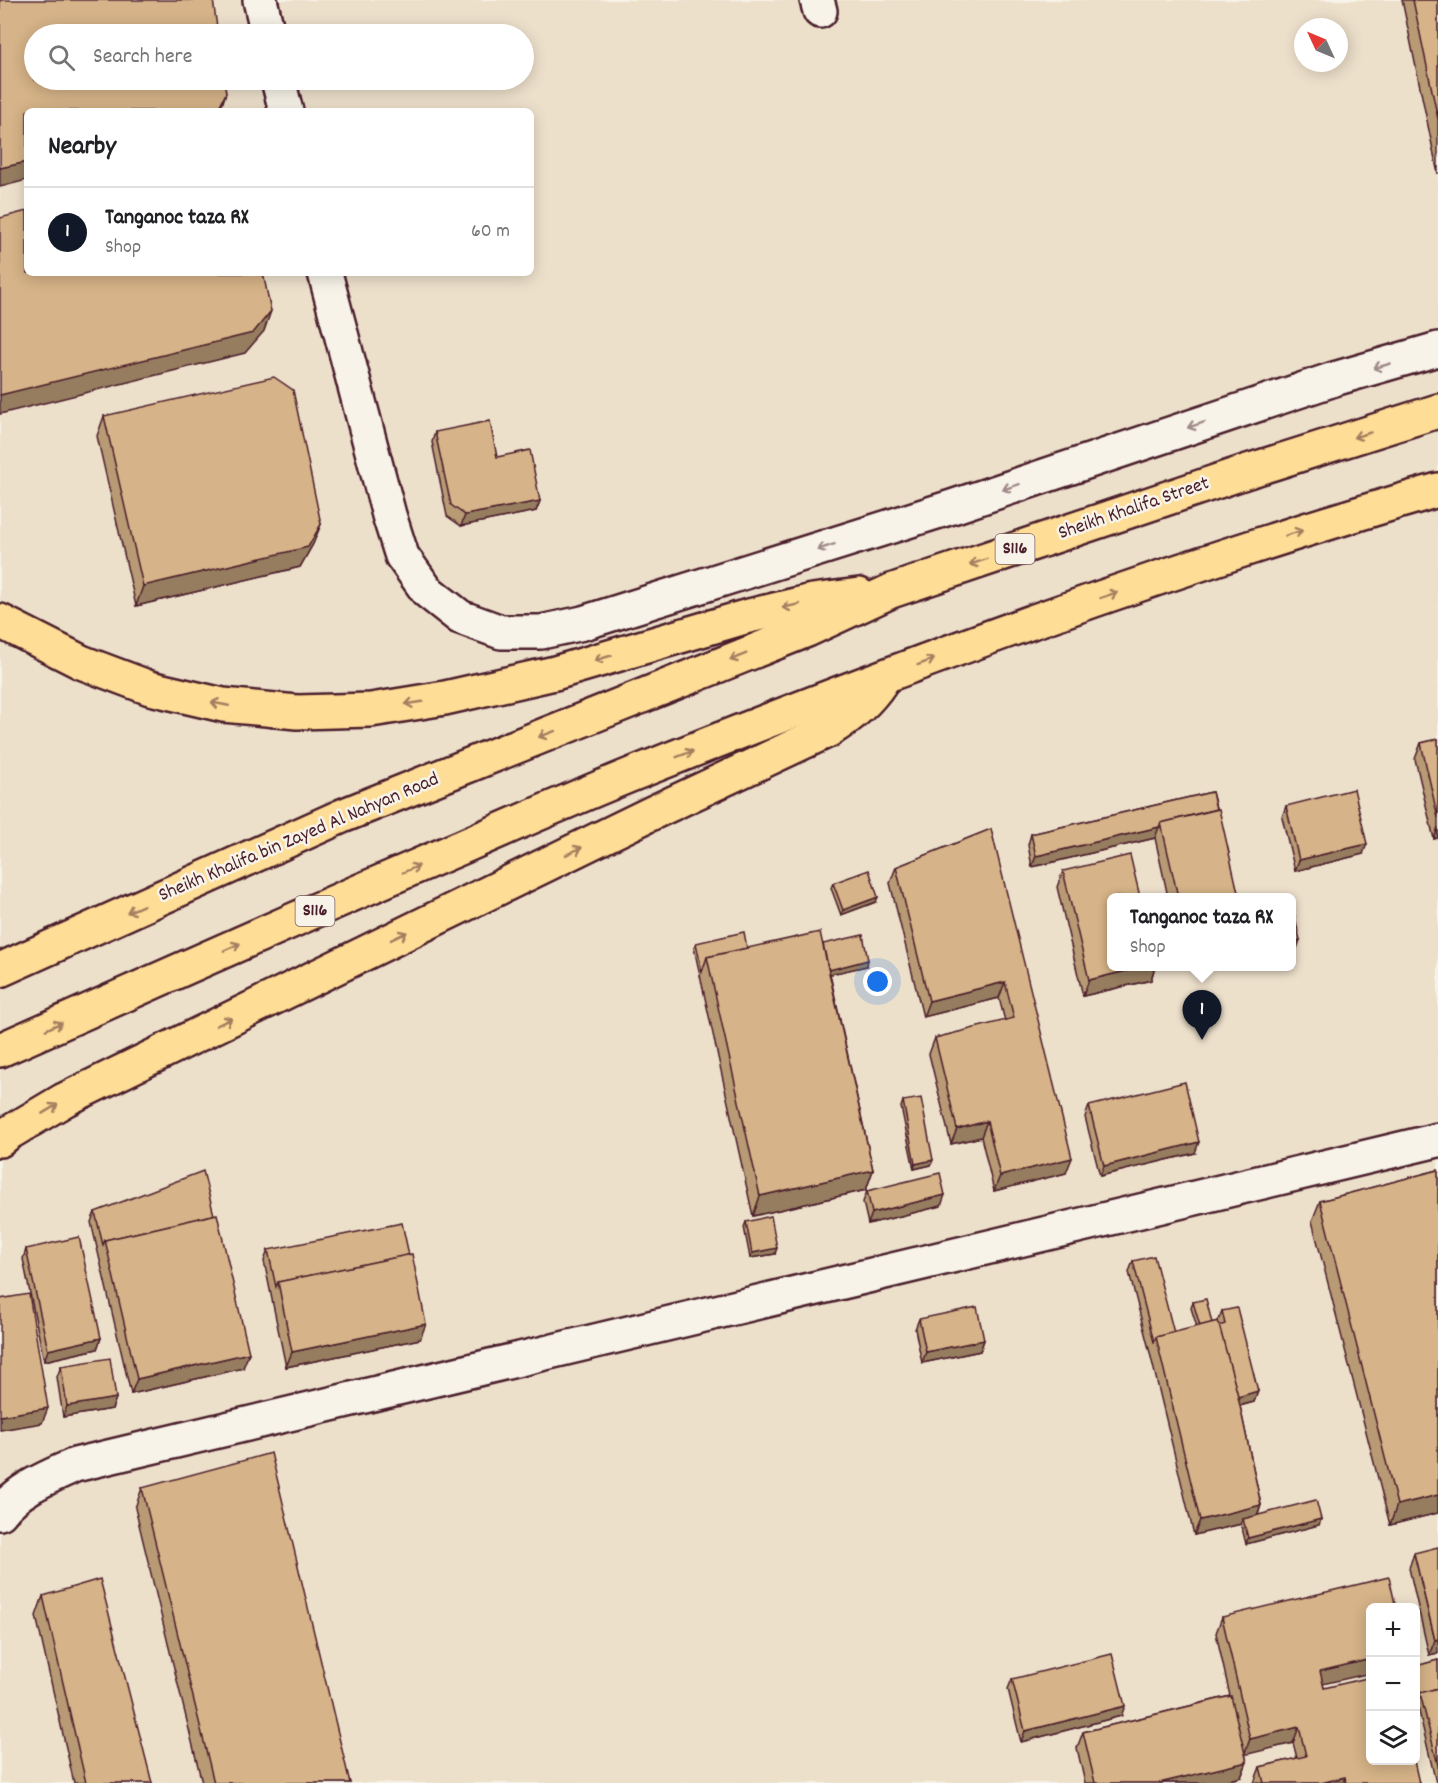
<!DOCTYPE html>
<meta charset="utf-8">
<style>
:root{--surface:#fff;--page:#f6f6f6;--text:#202124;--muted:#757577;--line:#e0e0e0;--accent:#111827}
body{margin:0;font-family:Dekko,sans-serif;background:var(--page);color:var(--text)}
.controls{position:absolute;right:18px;bottom:18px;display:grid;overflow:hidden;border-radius:9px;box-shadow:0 3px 15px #0003}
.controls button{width:54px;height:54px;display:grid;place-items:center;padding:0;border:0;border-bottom:2px solid var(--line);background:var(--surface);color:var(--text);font:30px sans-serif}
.compass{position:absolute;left:1294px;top:18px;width:54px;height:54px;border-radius:50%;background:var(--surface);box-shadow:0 3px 15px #0003;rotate:314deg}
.you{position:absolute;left:878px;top:982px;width:21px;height:21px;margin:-15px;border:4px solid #fff;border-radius:50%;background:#1a73e8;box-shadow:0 0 0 9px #1a73e833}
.badge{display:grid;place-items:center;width:39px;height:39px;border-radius:50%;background:var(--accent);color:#fff;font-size:20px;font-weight:700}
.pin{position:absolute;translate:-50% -50px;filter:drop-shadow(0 2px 3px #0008)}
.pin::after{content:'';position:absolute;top:32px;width:21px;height:18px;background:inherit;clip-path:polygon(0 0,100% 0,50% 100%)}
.popup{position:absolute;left:1107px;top:893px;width:189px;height:78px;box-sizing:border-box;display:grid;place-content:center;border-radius:9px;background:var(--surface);filter:drop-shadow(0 2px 4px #0005);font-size:20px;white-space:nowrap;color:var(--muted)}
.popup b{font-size:22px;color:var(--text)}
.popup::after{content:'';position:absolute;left:50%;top:100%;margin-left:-12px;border:12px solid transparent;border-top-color:var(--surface)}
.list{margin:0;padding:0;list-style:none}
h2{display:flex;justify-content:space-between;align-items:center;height:78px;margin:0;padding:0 24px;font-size:26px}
h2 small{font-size:20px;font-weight:400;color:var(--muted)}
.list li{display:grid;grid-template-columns:39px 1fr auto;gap:18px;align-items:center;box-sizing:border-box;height:90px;padding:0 24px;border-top:2px solid var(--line)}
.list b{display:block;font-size:22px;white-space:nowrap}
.list p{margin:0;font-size:20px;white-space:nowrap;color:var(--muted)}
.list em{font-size:20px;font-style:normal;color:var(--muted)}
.icon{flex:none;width:33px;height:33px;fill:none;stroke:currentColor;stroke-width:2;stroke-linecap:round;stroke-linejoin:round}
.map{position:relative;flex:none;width:1438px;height:1783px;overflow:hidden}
.search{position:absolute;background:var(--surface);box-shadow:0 3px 15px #0003;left:24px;top:24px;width:510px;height:66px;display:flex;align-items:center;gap:15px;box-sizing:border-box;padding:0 21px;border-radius:33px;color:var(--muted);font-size:22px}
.panel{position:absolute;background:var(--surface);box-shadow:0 3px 15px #0003;left:24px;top:108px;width:510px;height:168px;border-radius:9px}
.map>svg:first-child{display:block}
</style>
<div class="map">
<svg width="1438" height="1783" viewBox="0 0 1438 1783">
<rect width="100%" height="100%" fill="#f7f3e8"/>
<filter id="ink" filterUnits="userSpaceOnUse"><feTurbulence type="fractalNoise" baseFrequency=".0167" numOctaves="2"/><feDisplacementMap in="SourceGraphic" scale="12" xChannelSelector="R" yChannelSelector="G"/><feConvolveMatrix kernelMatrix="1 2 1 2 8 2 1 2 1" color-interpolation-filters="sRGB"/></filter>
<g filter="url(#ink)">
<path fill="#ede0cb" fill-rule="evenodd" d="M 0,0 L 1438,0 L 1438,1783 L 0,1783 ZM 1303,27 L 1339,27 L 1339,63 L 1303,63 ZM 34,34 L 524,34 L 524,80 L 34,80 ZM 27,111 L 531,111 L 531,273 L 27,273 ZM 1112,898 L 1292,898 L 1292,966 L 1112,966 ZM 1370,1608 L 1416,1608 L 1416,1760 L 1370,1760 Z"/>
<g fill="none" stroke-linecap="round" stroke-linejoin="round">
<g stroke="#4a1f2b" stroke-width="38">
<g id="minor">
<path d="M 260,0 L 268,34"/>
<path d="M 817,0 L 820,11"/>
<path d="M 278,80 L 286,111"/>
<path d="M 325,273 L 389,515 L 402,556 L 427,591 L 460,617 L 501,632 L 541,632 L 583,623 L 952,507 L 1334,379 L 1438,349"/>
<path d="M 0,1513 C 18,1489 48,1477 75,1465 L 1438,1140"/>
</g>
</g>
<g stroke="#4a1f2b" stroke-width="38">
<g id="trunk">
<path d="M 0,621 L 81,662 L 150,688 L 223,705 L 297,712 L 371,710 L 445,698 L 555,673 L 745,617 L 812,601 L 859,595"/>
<path d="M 0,970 L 342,816 L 807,630 L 891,591 L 1245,472 L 1438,411"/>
<path d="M 0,1050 C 154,982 307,913 462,847 C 519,822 576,797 633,774 C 897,668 1165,569 1438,490"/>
<path d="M 0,1140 L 7,1134 L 64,1100 L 652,813 L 829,730 C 850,717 867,703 881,682"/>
</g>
</g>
<use href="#minor" stroke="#f7f3e8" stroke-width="33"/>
<use href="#trunk" stroke="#fedd96" stroke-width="33"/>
</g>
<g fill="#b89a75" stroke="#4a1f2b" stroke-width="1.5">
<path d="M 1402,0 L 1438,0 L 1438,174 Z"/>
<path d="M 104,416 L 321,524 L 313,544 L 300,567 L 136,606 L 97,436 Z"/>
<path d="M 435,432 L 497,457 L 540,501 L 536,511 L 461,526 L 447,516 L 432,442 Z"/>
<path d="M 1438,739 L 1438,838 L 1434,839 L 1415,759 L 1421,743 Z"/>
<path d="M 1212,792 L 1239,897 L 1168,897 L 1155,838 L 1032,867 L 1028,845 L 1031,834 Z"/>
<path d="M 1286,806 L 1363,854 L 1295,871 L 1282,817 Z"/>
<path d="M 991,829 L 1066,1173 L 994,1191 L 981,1137 L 951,1144 L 929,1054 L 935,1038 L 1005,1021 L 999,998 L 923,1017 L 890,883 L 896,867 Z"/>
<path d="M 1063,871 L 1112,966 L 1155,966 L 1151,980 L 1083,996 L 1057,887 Z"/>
<path d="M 833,883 L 876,902 L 841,915 L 831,888 Z"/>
<path d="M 696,943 L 747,948 L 823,944 L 867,966 L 830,974 L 873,1170 L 866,1190 L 753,1216 L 694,948 Z"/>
<path d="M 903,1101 L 931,1165 L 914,1169 L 901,1107 Z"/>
<path d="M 1089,1106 L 1195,1153 L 1100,1176 L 1085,1117 Z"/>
<path d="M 1438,1170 L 1438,1513 L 1390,1525 L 1312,1221 L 1320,1201 Z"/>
<path d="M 867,1191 L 941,1206 L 868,1224 L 863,1202 Z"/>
<path d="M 95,1212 L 243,1368 L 131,1394 L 91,1222 Z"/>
<path d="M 746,1222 L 775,1254 L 750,1258 L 744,1227 Z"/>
<path d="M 26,1249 L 101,1338 L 97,1349 L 44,1361 L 23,1259 Z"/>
<path d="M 268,1250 L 420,1339 L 286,1367 L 264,1261 Z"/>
<path d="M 1133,1261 L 1174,1333 L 1197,1327 L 1191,1308 L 1193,1302 L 1212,1323 L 1218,1321 L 1222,1311 L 1258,1391 L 1254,1402 L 1240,1406 L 1261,1505 L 1258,1515 L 1321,1519 L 1319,1525 L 1246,1544 L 1241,1524 L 1194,1535 L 1150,1353 L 1129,1272 Z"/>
<path d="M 919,1319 L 984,1340 L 980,1351 L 922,1363 L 915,1329 Z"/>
<path d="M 61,1366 L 116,1398 L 112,1409 L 63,1417 L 57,1377 Z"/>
<path d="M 142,1488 L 350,1783 L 202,1783 L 135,1508 Z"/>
<path d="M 1414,1553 L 1438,1653 L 1429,1655 L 1409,1568 Z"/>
<path d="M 43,1596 L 152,1783 L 74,1783 L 36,1616 Z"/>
<path d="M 1222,1617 L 1323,1684 L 1324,1688 L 1419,1783 L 1254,1783 L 1260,1767 L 1297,1758 L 1293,1743 L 1245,1754 L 1247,1762 L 1241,1777 L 1217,1783 L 1085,1783 L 1077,1748 L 1083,1732 L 1230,1696 L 1216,1633 Z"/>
<path d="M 1438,1660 L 1438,1783 L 1436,1783 L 1416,1699 L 1416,1666 Z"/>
<path d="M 1012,1679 L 1121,1716 L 1021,1742 L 1008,1689 Z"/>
</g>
<g fill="#967d5f" stroke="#4a1f2b" stroke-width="1.5">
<path d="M 226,93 L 220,111 L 217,111 Z"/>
<path d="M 27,162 L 27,180 L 0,187 L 0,168 Z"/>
<path d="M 271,311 L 264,331 L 245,353 L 0,414 L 0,395 Z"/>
<path d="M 540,501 L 536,511 L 461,526 L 465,515 Z"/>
<path d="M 321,524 L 313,544 L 300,567 L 136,606 L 143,586 Z"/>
<path d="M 1159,827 L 1155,838 L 1032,867 L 1036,856 Z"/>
<path d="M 1438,827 L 1438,838 L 1434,839 Z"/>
<path d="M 1367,844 L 1363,854 L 1295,871 L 1299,860 Z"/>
<path d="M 878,897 L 876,902 L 841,915 L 843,910 Z"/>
<path d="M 1300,940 L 1296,951 L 1292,952 L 1292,942 Z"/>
<path d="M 868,960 L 867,966 L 818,977 L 820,972 Z"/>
<path d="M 1146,966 L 1155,966 L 1151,980 L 1083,996 L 1089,980 Z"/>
<path d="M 1005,982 L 999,998 L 923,1017 L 929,1001 Z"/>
<path d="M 987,1121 L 981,1137 L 951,1144 L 957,1129 Z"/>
<path d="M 1199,1142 L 1195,1153 L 1100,1176 L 1104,1166 Z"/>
<path d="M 1072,1158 L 1066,1173 L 994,1191 L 1000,1176 Z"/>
<path d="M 933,1160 L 931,1165 L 914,1169 L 915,1164 Z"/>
<path d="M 873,1170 L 866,1190 L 753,1216 L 760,1196 Z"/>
<path d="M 945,1195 L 941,1206 L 868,1224 L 872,1213 Z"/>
<path d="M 777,1248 L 775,1254 L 750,1258 L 752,1253 Z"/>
<path d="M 426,1324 L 420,1339 L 286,1367 L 292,1352 Z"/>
<path d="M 101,1338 L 97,1349 L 44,1361 L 48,1350 Z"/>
<path d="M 984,1340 L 980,1351 L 922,1363 L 926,1352 Z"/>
<path d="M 249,1353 L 243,1368 L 131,1394 L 137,1379 Z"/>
<path d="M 1258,1391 L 1254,1402 L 1231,1408 L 1235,1397 Z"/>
<path d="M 116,1398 L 112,1409 L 63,1417 L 67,1406 Z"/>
<path d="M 48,1408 L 42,1423 L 0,1430 L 0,1416 Z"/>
<path d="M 1438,1495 L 1438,1513 L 1390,1525 L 1397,1505 Z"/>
<path d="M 1261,1505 L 1256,1520 L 1243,1519 L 1241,1524 L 1194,1535 L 1200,1520 Z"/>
<path d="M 1321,1519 L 1319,1525 L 1246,1544 L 1248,1538 Z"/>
<path d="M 1438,1639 L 1438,1653 L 1429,1655 L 1435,1640 Z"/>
<path d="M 1371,1659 L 1371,1673 L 1314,1686 L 1320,1671 Z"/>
<path d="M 1125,1706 L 1121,1716 L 1021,1742 L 1025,1731 Z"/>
<path d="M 1299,1727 L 1293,1743 L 1244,1755 L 1250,1739 Z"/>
<path d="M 1247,1762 L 1241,1777 L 1217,1783 L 1159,1783 Z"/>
<path d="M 1345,1777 L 1343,1783 L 1321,1783 Z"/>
</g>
<g fill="#d6b388" stroke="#4a1f2b" stroke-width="1.5">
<path d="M 0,0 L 213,0 L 218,34 L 34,34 L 34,80 L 224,80 L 226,93 L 217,111 L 27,111 L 27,162 L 0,168 Z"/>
<path d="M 1413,0 L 1438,0 L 1438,119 Z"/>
<path d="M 27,211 L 27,273 L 263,273 L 271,311 L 253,333 L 0,395 L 0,218 Z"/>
<path d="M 274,377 L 293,390 L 321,524 L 308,547 L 143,586 L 104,416 Z"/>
<path d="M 490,421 L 497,457 L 530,450 L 540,501 L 465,515 L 451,505 L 435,432 Z"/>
<path d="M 1438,739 L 1438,818 L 1421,743 Z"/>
<path d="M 1354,789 L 1367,844 L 1299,860 L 1286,806 Z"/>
<path d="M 1212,792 L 1216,809 L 1161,823 L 1159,827 L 1036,856 L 1031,834 Z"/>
<path d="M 1219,809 L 1239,897 L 1178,897 L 1161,823 Z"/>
<path d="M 991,829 L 1072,1158 L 1000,1176 L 987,1121 L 957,1129 L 935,1038 L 1014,1018 L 1005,982 L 929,1001 L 896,867 Z"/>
<path d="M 1130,855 L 1140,897 L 1112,897 L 1112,966 L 1146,966 L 1089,980 L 1063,871 Z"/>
<path d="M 869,870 L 878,897 L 843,910 L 833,883 Z"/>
<path d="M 1292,904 L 1300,940 L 1292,942 Z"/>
<path d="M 744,932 L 747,948 L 707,957 L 702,972 L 696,943 Z"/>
<path d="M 820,932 L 873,1170 L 760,1196 L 707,957 Z"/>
<path d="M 863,935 L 868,960 L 829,970 L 823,944 Z"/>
<path d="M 1185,1082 L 1199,1142 L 1104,1166 L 1089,1106 Z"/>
<path d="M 921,1098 L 933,1160 L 915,1164 L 903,1101 Z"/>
<path d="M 1438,1170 L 1438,1495 L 1397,1505 L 1320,1201 Z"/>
<path d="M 203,1171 L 214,1215 L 105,1240 L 103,1245 L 95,1212 Z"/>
<path d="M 940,1173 L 945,1195 L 872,1213 L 867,1191 Z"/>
<path d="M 217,1214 L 249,1353 L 137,1379 L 105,1240 Z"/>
<path d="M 771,1216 L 777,1248 L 752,1253 L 746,1222 Z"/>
<path d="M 402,1223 L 409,1255 L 278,1282 L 276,1287 L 268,1250 Z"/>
<path d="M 79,1237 L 101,1338 L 48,1350 L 26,1249 Z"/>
<path d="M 412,1254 L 426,1324 L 292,1352 L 278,1282 Z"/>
<path d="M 1154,1256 L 1174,1333 L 1156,1337 L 1154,1342 L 1133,1261 Z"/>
<path d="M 29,1294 L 48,1408 L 0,1416 L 0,1299 Z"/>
<path d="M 1206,1299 L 1212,1323 L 1200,1326 L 1193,1302 Z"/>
<path d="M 977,1307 L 984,1340 L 926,1352 L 919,1319 Z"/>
<path d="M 1237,1308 L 1258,1391 L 1238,1397 L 1219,1326 L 1225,1324 L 1222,1311 Z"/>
<path d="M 1218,1321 L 1237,1392 L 1261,1505 L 1200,1520 L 1156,1337 Z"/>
<path d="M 110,1358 L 116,1398 L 67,1406 L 61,1366 Z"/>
<path d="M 271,1453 L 350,1783 L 214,1783 L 142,1488 Z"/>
<path d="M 1316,1500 L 1321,1519 L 1248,1538 L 1243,1519 Z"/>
<path d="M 1438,1547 L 1438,1639 L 1435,1640 L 1414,1553 Z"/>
<path d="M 1389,1577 L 1396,1608 L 1371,1608 L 1371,1659 L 1320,1671 L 1324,1688 L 1371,1677 L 1371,1761 L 1414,1761 L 1419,1783 L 1346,1783 L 1345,1777 L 1321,1783 L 1264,1783 L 1260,1767 L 1306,1756 L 1299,1727 L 1250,1739 L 1222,1617 Z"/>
<path d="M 100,1579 L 152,1783 L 86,1783 L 43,1596 Z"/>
<path d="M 1112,1654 L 1125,1706 L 1025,1731 L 1012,1679 Z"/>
<path d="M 1438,1660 L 1438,1688 L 1420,1693 L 1419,1698 L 1416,1685 L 1416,1666 Z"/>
<path d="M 1438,1688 L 1438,1765 L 1420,1693 Z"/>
<path d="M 1231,1696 L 1247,1762 L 1159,1783 L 1095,1783 L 1083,1732 Z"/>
</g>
<defs><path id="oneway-shaft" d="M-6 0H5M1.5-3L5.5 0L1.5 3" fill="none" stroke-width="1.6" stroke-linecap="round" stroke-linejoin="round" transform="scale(1.5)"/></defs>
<g stroke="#a0898a">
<use href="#oneway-shaft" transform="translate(1382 366) rotate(164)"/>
<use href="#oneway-shaft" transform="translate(1196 425) rotate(162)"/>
<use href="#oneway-shaft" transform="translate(1011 487) rotate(162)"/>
<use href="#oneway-shaft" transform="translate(826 547) rotate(162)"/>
</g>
<g stroke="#a47e60">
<use href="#oneway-shaft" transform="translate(1362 435) rotate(163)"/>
<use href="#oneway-shaft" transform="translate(1294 533) rotate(-17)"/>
<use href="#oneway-shaft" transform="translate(978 562) rotate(161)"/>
<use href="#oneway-shaft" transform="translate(1109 595) rotate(-19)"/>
<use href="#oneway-shaft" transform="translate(791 606) rotate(167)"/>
<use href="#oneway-shaft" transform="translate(738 657) rotate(158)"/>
<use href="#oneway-shaft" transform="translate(603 658) rotate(164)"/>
<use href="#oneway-shaft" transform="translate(926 662) rotate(-20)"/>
<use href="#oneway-shaft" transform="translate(414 703) rotate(171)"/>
<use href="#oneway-shaft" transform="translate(220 704) rotate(-169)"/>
<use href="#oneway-shaft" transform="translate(547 734) rotate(159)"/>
<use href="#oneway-shaft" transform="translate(685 754) rotate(-21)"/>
<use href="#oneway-shaft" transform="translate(574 851) rotate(-26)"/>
<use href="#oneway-shaft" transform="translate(411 869) rotate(-23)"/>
<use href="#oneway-shaft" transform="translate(135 909) rotate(156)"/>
<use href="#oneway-shaft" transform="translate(399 936) rotate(-26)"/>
<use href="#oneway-shaft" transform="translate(232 947) rotate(-24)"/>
<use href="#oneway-shaft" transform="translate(224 1022) rotate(-26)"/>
<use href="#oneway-shaft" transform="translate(54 1026) rotate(-24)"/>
<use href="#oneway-shaft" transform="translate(50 1109) rotate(-31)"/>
</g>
</g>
<g text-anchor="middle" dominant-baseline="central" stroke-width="5" stroke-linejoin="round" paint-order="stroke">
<g fill="#f7f3e8" stroke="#7e5f64" stroke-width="1.5">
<rect x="995.5" y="534" width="39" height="30" rx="4.5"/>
<rect x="295.5" y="896" width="39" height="30" rx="4.5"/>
</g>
<g font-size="18" font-weight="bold" fill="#4a1f2b">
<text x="1015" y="549">S116</text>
<text x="315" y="911">S116</text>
</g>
<g font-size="20" fill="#4a1f2b" stroke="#f7f3e8">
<text transform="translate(1134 509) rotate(-19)">Sheikh Khalifa Street</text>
<text transform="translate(299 838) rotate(-23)">Sheikh Khalifa bin Zayed Al Nahyan Road</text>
</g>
</g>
</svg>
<div class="controls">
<button>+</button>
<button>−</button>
<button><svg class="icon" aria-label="layers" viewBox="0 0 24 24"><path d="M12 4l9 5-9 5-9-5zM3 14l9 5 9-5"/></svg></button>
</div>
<svg class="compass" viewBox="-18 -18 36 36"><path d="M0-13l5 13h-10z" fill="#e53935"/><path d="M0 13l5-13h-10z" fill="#757577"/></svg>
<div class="you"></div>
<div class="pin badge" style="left:1202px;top:1040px">1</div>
<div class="popup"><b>Tanganoc taza RX</b>Shop</div>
<div class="search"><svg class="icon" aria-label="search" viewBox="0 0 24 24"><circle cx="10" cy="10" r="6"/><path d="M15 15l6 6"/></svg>Search here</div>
<section class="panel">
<h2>Nearby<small></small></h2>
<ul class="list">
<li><span class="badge">1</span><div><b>Tanganoc taza RX</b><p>Shop</p></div><em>60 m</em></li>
</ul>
</section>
</div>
